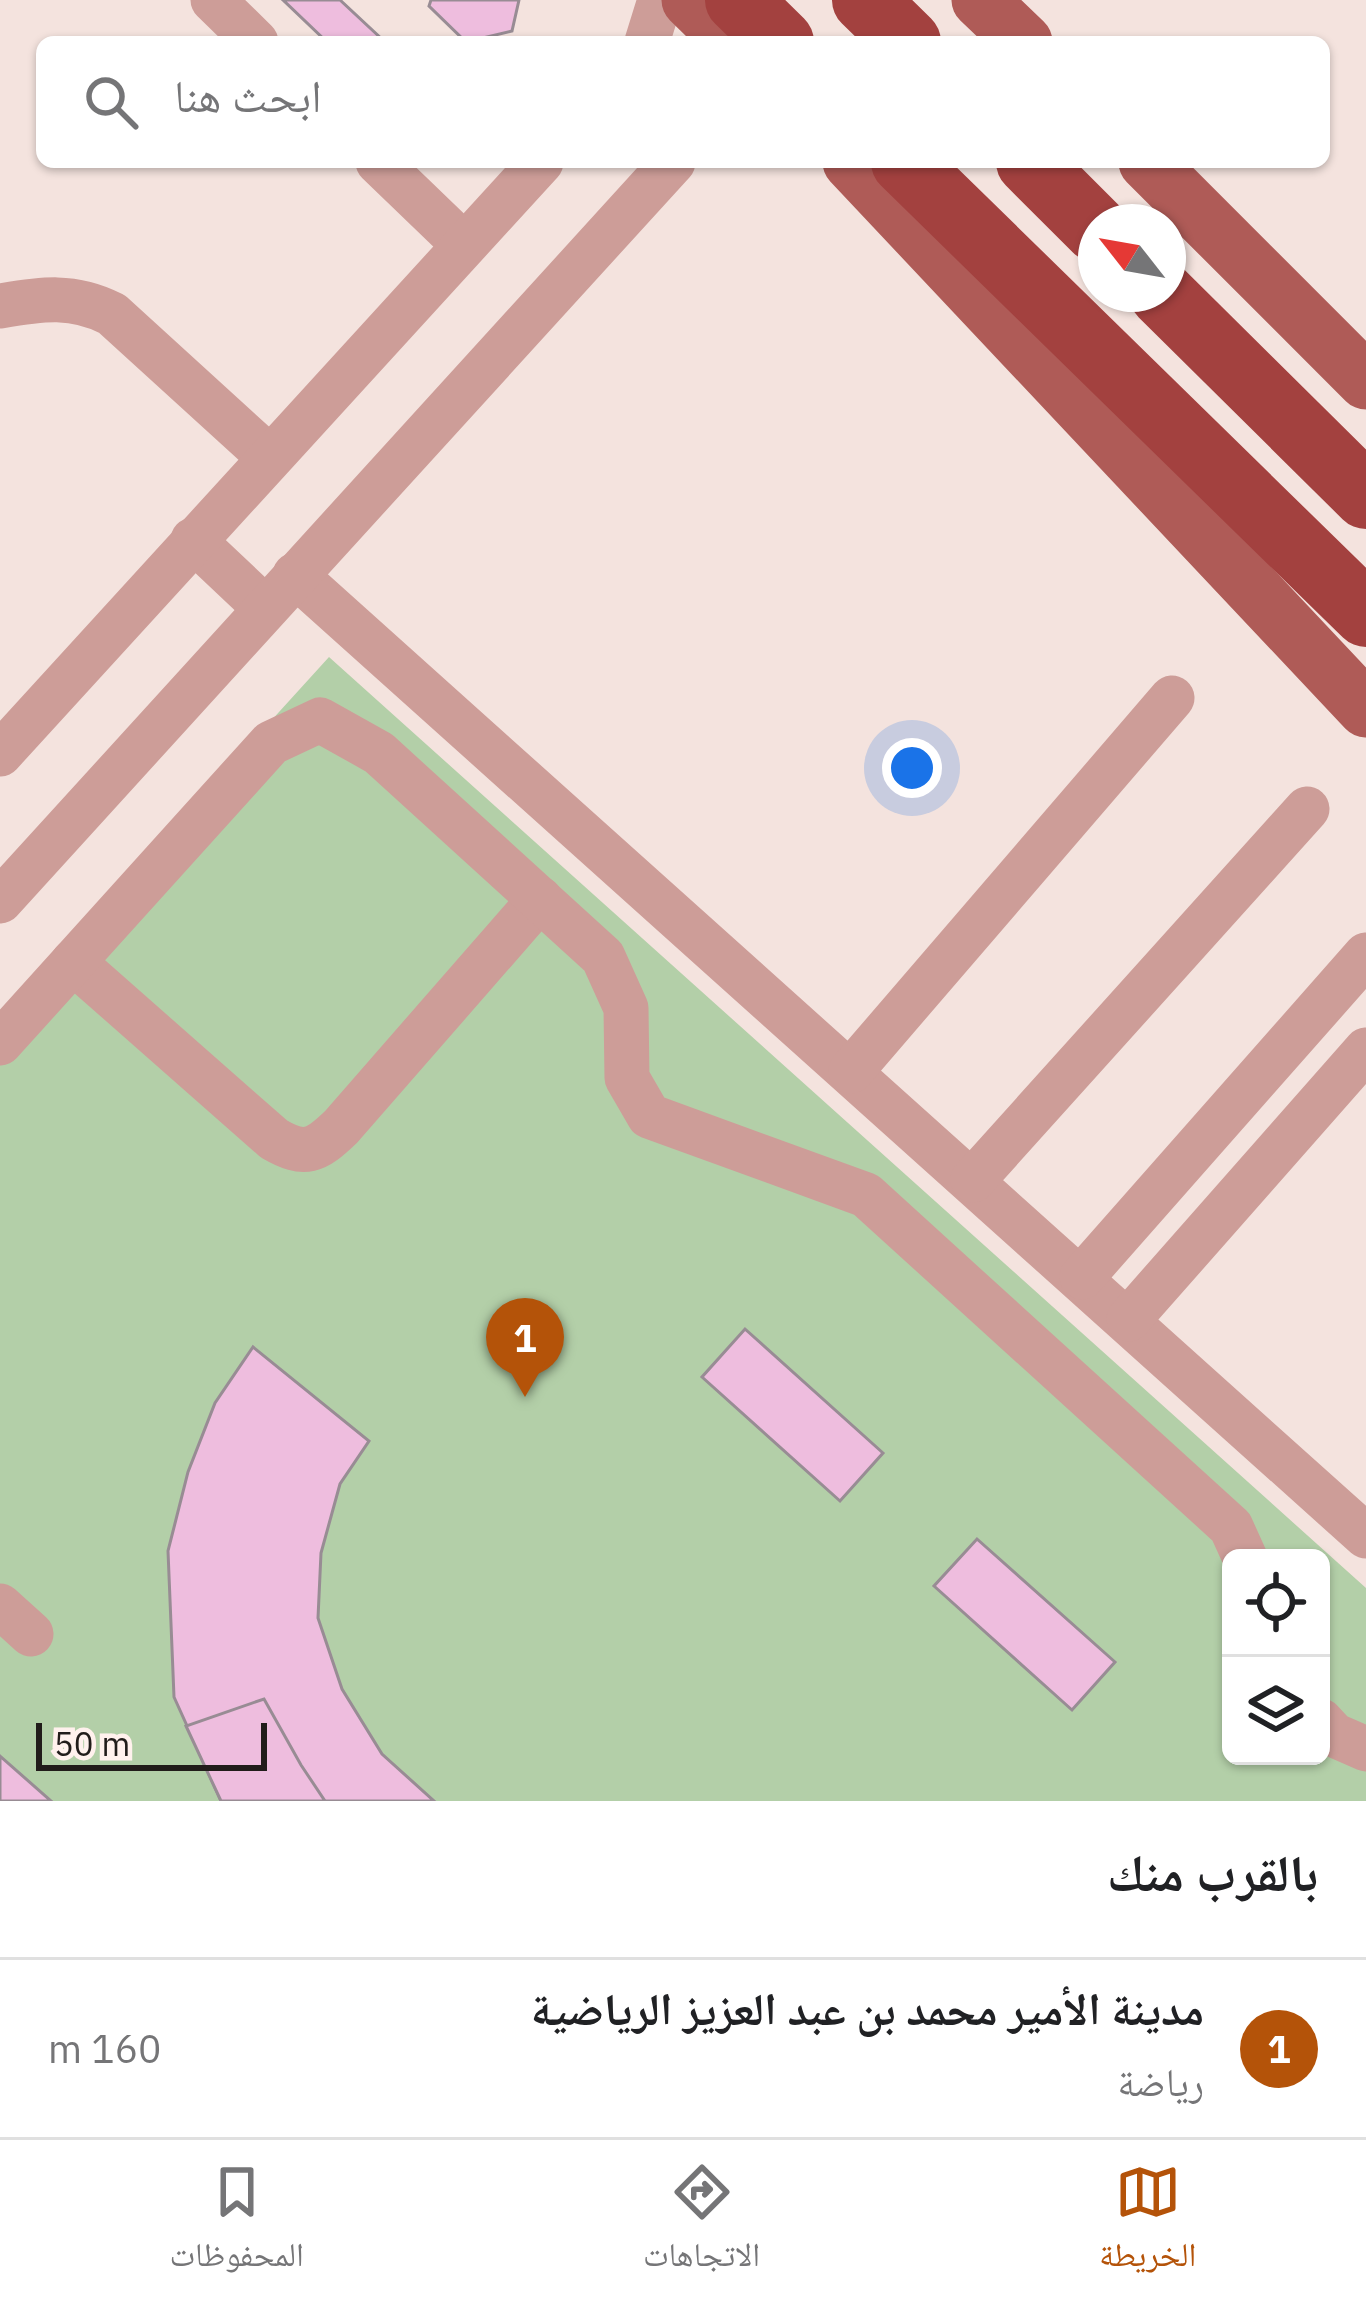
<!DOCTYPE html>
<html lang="ar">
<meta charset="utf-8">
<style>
:root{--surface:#fff;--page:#f6f6f6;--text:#202124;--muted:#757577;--line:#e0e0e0;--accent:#b45309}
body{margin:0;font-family:"IBM Plex Sans","Noto Naskh Arabic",sans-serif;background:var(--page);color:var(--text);direction:rtl}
.controls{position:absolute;right:36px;bottom:36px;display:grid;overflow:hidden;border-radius:18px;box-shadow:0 3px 9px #0004}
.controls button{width:108px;height:108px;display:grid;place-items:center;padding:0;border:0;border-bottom:3px solid var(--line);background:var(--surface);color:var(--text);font:60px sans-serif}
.compass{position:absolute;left:1078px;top:204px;width:108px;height:108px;border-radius:50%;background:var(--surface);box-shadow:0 3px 9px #0004;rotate:301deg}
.scale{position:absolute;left:36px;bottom:30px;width:231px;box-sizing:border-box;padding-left:12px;border:6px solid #211c1a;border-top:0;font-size:33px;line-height:42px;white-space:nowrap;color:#211c1a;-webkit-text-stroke:9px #fff1ed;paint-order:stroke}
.you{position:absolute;left:912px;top:768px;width:42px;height:42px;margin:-30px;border:9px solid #fff;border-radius:50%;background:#1a73e8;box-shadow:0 0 0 18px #1a73e833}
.badge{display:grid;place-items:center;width:78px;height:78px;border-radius:50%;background:var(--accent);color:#fff;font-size:39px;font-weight:700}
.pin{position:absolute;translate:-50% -99px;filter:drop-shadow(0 3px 6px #0008)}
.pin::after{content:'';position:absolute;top:63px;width:42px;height:36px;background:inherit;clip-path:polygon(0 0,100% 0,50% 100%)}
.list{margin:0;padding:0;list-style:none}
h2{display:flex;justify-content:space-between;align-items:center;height:156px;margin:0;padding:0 48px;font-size:51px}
h2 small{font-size:39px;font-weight:400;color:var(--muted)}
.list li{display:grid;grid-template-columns:78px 1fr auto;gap:36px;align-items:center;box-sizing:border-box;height:180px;padding:0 48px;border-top:3px solid var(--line)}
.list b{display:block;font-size:45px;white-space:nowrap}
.list p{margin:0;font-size:39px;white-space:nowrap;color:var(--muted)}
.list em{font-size:39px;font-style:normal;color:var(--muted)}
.icon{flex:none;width:66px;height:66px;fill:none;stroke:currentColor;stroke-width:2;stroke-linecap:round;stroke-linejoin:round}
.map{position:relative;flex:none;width:1366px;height:1801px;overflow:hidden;direction:ltr}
.search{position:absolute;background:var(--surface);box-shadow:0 3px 9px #0004;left:36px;right:36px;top:36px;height:132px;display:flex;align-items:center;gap:30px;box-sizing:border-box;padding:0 42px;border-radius:18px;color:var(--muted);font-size:45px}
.sheet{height:336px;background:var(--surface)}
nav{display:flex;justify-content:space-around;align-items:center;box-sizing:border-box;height:168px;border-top:3px solid var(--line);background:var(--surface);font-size:33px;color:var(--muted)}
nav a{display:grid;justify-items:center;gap:6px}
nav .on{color:var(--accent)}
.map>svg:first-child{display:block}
</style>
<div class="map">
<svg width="1366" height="1801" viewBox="0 0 1366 1801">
<rect width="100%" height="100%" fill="#f4e3de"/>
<path fill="#b3cfa8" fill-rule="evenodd" d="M 329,657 L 1366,1588 L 1366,1801 L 0,1801 L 0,1019 ZM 1231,1558 L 1321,1558 L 1321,1756 L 1231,1756 Z"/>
<g fill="#eebdde" stroke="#988c94" stroke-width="3">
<path d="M 283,0 L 340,0 L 385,42 L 327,42 Z"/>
<path d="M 431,0 L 519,0 L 512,31 L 466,42 L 429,6 Z"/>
<path d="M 745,1329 L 883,1453 L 840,1501 L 702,1377 Z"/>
<path d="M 253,1347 L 369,1441 L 340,1484 L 321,1553 L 318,1618 L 342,1689 L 382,1754 L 434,1801 L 221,1801 L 174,1697 L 168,1551 L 188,1472 L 215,1403 Z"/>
<path d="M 977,1539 L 1115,1662 L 1072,1710 L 934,1586 Z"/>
<path d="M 264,1699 L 301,1765 L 325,1801 L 221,1801 L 186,1726 Z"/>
<path d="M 0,1756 L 51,1801 L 0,1801 Z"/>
</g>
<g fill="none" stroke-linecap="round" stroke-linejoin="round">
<g stroke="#cd9d98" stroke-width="45">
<path d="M 213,0 L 256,42"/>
<path d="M 647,42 L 660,0"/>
<path d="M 378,162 L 462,243"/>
<path d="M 0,306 C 42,299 73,294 112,314 L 269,457"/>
<path d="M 193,540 L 265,608"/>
<path d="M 295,575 L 1366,1536"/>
<path d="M 0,754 L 541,162"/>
<path d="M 0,901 L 673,162"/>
<path d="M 73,962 L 274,1139 C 305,1157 316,1151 341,1127 L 540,899"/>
<path d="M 0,1043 L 271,743 L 320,720 L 379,753 L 603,957 L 626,1008 L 627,1078 L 649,1116 L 866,1195 L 1231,1527 L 1245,1558"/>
<path d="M 851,1071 L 1172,698"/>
<path d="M 973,1180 L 1307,809"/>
<path d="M 1082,1277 L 1366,955"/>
<path d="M 1129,1319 L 1366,1050"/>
<path d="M 0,1606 L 31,1634"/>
<path d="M 1321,1721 L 1334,1735 L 1366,1749"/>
</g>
<g stroke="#af5b57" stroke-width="57">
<path d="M 690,0 L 733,42"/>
<path d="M 980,0 L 1024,42"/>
<path d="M 851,162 L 1366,709"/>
<path d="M 1147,162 L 1366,381"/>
</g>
<g stroke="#a3413f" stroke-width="66">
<path d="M 738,0 L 781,42"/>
<path d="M 865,0 L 908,42"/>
<path d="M 904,162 L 1366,614"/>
<path d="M 1029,162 L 1096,229"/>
<path d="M 1162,294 L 1366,496"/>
</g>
</g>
</svg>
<div class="controls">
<button><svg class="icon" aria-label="locate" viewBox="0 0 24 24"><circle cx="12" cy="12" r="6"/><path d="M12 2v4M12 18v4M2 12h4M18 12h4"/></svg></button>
<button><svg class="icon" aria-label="layers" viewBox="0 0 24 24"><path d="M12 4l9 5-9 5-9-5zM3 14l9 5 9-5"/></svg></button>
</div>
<svg class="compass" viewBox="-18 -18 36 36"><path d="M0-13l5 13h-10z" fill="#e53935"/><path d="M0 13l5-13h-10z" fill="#757577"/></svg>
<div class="scale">50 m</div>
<div class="you"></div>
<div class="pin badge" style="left:525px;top:1397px">1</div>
<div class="search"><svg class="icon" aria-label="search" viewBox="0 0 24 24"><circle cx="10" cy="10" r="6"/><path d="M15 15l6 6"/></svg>ابحث هنا</div>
</div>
<section class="sheet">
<h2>بالقرب منك<small></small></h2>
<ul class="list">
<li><span class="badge">1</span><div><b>مدينة الأمير محمد بن عبد العزيز الرياضية</b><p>رياضة</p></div><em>160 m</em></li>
</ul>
</section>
<nav>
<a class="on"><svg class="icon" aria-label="map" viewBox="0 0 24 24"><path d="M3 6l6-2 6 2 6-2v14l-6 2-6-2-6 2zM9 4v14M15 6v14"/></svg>الخريطة</a>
<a><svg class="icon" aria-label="directions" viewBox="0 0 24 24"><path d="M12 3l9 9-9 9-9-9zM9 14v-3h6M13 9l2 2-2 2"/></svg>الاتجاهات</a>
<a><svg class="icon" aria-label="saved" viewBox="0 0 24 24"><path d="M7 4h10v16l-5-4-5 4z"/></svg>المحفوظات</a>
</nav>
